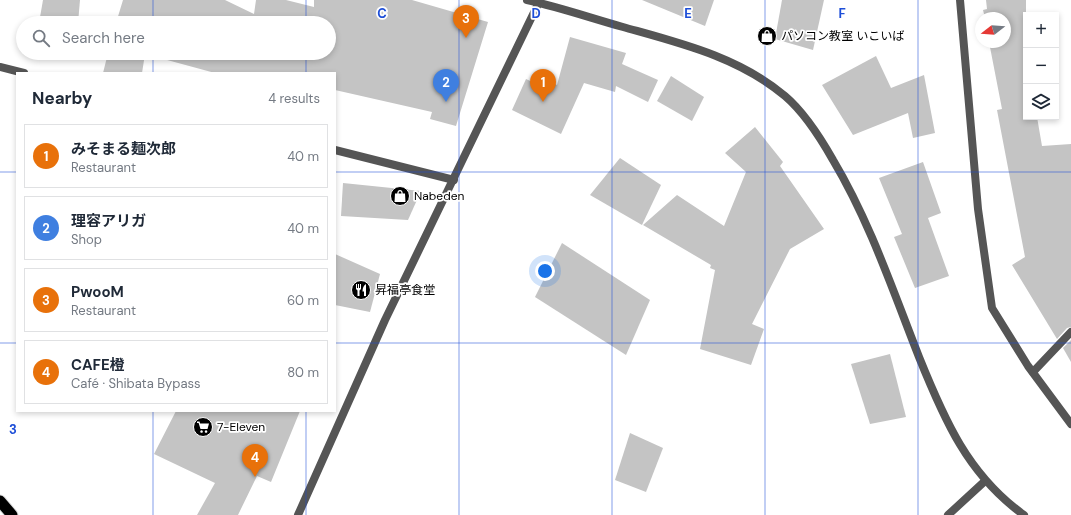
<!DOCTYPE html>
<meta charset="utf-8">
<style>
:root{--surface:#fff;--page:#f6f6f7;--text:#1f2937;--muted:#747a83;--line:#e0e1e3;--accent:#d93025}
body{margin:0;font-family:"DM Sans","Noto Sans JP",sans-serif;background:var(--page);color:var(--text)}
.controls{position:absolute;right:12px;top:12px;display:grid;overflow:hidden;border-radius:0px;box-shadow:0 2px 6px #0003}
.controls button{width:36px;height:36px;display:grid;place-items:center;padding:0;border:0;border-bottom:1px solid var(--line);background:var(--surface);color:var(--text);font:20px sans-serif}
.compass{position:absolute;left:975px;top:12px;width:36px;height:36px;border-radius:50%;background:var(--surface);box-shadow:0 2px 6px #0003;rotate:253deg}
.you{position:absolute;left:545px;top:271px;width:14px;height:14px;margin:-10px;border:3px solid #fff;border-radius:50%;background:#1a73e8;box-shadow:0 0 0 6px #1a73e833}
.badge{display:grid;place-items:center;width:26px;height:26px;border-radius:50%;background:var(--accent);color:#fff;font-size:13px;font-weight:700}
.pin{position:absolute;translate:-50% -33px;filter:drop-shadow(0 1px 2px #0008)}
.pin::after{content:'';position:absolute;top:21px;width:14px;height:12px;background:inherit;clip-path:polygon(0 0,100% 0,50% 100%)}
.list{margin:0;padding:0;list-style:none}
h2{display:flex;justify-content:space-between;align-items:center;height:52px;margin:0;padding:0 16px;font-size:17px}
h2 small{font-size:13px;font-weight:400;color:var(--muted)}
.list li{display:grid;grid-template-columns:26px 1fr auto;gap:12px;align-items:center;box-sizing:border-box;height:64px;margin:0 8px 8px;padding:0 8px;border:1px solid var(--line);border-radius:0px}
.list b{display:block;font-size:15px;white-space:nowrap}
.list p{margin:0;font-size:13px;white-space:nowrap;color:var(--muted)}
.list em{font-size:13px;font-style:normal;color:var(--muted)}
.icon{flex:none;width:22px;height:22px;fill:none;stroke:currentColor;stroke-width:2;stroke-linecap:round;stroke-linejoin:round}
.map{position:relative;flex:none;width:1071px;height:515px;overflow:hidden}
.search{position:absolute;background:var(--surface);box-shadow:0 2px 6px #0003;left:16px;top:16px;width:320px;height:44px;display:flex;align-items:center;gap:10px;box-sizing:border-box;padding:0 14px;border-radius:22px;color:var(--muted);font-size:15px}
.panel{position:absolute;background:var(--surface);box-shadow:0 2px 6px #0003;left:16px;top:72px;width:320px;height:340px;border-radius:0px}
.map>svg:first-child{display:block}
</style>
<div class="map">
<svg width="1071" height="515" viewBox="0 0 1071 515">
<rect width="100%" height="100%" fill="#fff"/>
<g fill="#c4c4c4">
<path d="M 43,0 L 80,0 L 78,23 L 39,23 Z"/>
<path d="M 123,0 L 225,0 L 254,14 L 256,0 L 286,0 L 314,7 L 314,0 L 412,0 L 488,22 L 456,126 L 430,119 L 432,112 L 335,90 L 335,73 L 215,73 L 145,54 L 142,73 L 103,73 L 108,53 L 329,53 L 329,23 L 116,23 Z"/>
<path d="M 642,0 L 714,0 L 705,26 Z"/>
<path d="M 782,0 L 824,0 L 813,50 L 775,39 Z"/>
<path d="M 986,0 L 1026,0 L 1026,117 L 1037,117 L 1042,146 L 1071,144 L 1071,327 L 1067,328 L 1057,339 L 1012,265 L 1025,257 L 997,110 L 1002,109 L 989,42 L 1005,42 L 1005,18 L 985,18 L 983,10 L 987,9 Z"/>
<path d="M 570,37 L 626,53 L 622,64 L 658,80 L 648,102 L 616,86 L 615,92 L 584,83 L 561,134 L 512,110 L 526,79 L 539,85 L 542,78 L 557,85 Z"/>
<path d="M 876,56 L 891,88 L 924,75 L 935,133 L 913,138 L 908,113 L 853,135 L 822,85 Z"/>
<path d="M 671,76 L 704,97 L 692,121 L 657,101 Z"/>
<path d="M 755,127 L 783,162 L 780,166 L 824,229 L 790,249 L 752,324 L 764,329 L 751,365 L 700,349 L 715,270 L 710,268 L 711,265 L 643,225 L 677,195 L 724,226 L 746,172 L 725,153 Z"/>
<path d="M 620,158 L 661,185 L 642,225 L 590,195 Z"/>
<path d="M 923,162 L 941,213 L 928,218 L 949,276 L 915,288 L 894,237 L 902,234 L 879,178 Z"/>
<path d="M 343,183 L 421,191 L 408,220 L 341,216 Z"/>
<path d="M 562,243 L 650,300 L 626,355 L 535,297 Z"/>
<path d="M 335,254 L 380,274 L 370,312 L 335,305 Z"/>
<path d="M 1071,340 L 1071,362 L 1063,348 Z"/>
<path d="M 890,354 L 906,417 L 870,424 L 851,364 Z"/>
<path d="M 176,411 L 300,411 L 271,482 L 257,476 L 238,515 L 197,515 L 215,483 L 154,454 Z"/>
<path d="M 630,433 L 663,448 L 646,492 L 615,480 Z"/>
</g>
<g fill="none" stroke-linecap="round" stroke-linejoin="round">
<g stroke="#dbdbdb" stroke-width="13">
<path id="trunk" d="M 0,501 L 12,515"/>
</g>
<g stroke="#555" stroke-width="8">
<path d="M 960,0 L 978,209 L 992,308 L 1028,366 L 1071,424"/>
<path d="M 0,67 L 24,73"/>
<path d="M 335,150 L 454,180"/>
<path d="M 1033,372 L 1071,332"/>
<path d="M 298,515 L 385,320 L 540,0"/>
<path d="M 948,515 L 985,481"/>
</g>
<path stroke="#555" stroke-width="8" d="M 527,0 C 559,7 591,18 623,27 C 680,43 739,57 785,96 C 805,113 820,137 833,160 C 870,222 893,291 919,357 C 944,419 968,475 1024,515"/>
<use href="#trunk" stroke="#000" stroke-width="11"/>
</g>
<path fill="none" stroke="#1d4ed8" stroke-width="1" stroke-opacity="0.55" d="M 153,0 L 153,23M 306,0 L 306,23M 459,0 L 459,515M 612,0 L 612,515M 765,0 L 765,515M 918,0 L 918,515M 153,53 L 153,73M 306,53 L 306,73M 0,172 L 17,172M 335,172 L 1071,172M 0,343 L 17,343M 335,343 L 1071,343M 153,411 L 153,515M 306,411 L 306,515"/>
<defs>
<g id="shop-disc" transform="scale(1)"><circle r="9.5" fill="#000" stroke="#fff"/><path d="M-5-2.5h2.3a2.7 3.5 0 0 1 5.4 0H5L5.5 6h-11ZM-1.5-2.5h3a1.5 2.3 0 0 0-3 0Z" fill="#fff"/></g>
<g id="restaurant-disc" transform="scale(1)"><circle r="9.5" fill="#000" stroke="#fff"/><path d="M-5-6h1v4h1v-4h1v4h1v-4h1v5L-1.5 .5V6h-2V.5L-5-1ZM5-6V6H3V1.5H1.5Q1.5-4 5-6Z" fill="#fff"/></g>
<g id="supermarket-disc" transform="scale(1)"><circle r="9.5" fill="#000" stroke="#fff"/><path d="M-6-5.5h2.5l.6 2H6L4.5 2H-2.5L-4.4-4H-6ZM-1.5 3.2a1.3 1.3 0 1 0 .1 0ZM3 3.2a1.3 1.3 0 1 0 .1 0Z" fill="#fff"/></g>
</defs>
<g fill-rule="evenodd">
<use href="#shop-disc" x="767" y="36"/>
<use href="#shop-disc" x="400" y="196"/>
<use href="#restaurant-disc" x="361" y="290"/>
<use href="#supermarket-disc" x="203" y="427"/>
</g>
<g text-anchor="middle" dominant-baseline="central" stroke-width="3.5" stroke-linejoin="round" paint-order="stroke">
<g font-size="12" fill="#000" stroke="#fff" text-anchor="start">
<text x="781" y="36">パソコン教室 いこいば</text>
<text x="414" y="196">Nabeden</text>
<text x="375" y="290">昇福亭食堂</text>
<text x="217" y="427">7-Eleven</text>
</g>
</g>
<g font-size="13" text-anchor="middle" font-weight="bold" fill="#1d4ed8" stroke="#fff" stroke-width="3.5" stroke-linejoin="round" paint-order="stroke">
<text x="382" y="18">C</text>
<text x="536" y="18">D</text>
<text x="688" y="18">E</text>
<text x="842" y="18">F</text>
<text x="13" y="434">3</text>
</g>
</svg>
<div class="controls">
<button>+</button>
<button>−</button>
<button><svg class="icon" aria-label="layers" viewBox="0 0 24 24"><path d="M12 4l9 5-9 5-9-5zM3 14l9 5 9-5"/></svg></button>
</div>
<svg class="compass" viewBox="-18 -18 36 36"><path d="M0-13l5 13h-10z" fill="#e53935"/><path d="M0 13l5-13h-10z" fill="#747a83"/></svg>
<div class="you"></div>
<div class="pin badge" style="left:543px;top:102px;background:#e8710a">1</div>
<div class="pin badge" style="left:446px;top:102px;background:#3f7fe0">2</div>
<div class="pin badge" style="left:466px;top:38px;background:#e8710a">3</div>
<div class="pin badge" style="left:255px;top:477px;background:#e8710a">4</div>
<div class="search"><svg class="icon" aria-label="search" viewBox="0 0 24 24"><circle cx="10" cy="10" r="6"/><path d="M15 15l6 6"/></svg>Search here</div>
<section class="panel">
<h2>Nearby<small>4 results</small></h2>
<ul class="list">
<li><span class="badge" style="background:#e8710a">1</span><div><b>みそまる麺次郎</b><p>Restaurant</p></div><em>40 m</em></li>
<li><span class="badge" style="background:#3f7fe0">2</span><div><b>理容アリガ</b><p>Shop</p></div><em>40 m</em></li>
<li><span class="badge" style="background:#e8710a">3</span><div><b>PwooM</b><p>Restaurant</p></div><em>60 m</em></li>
<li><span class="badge" style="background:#e8710a">4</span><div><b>CAFE橙</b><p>Café · Shibata Bypass</p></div><em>80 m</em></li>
</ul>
</section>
</div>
